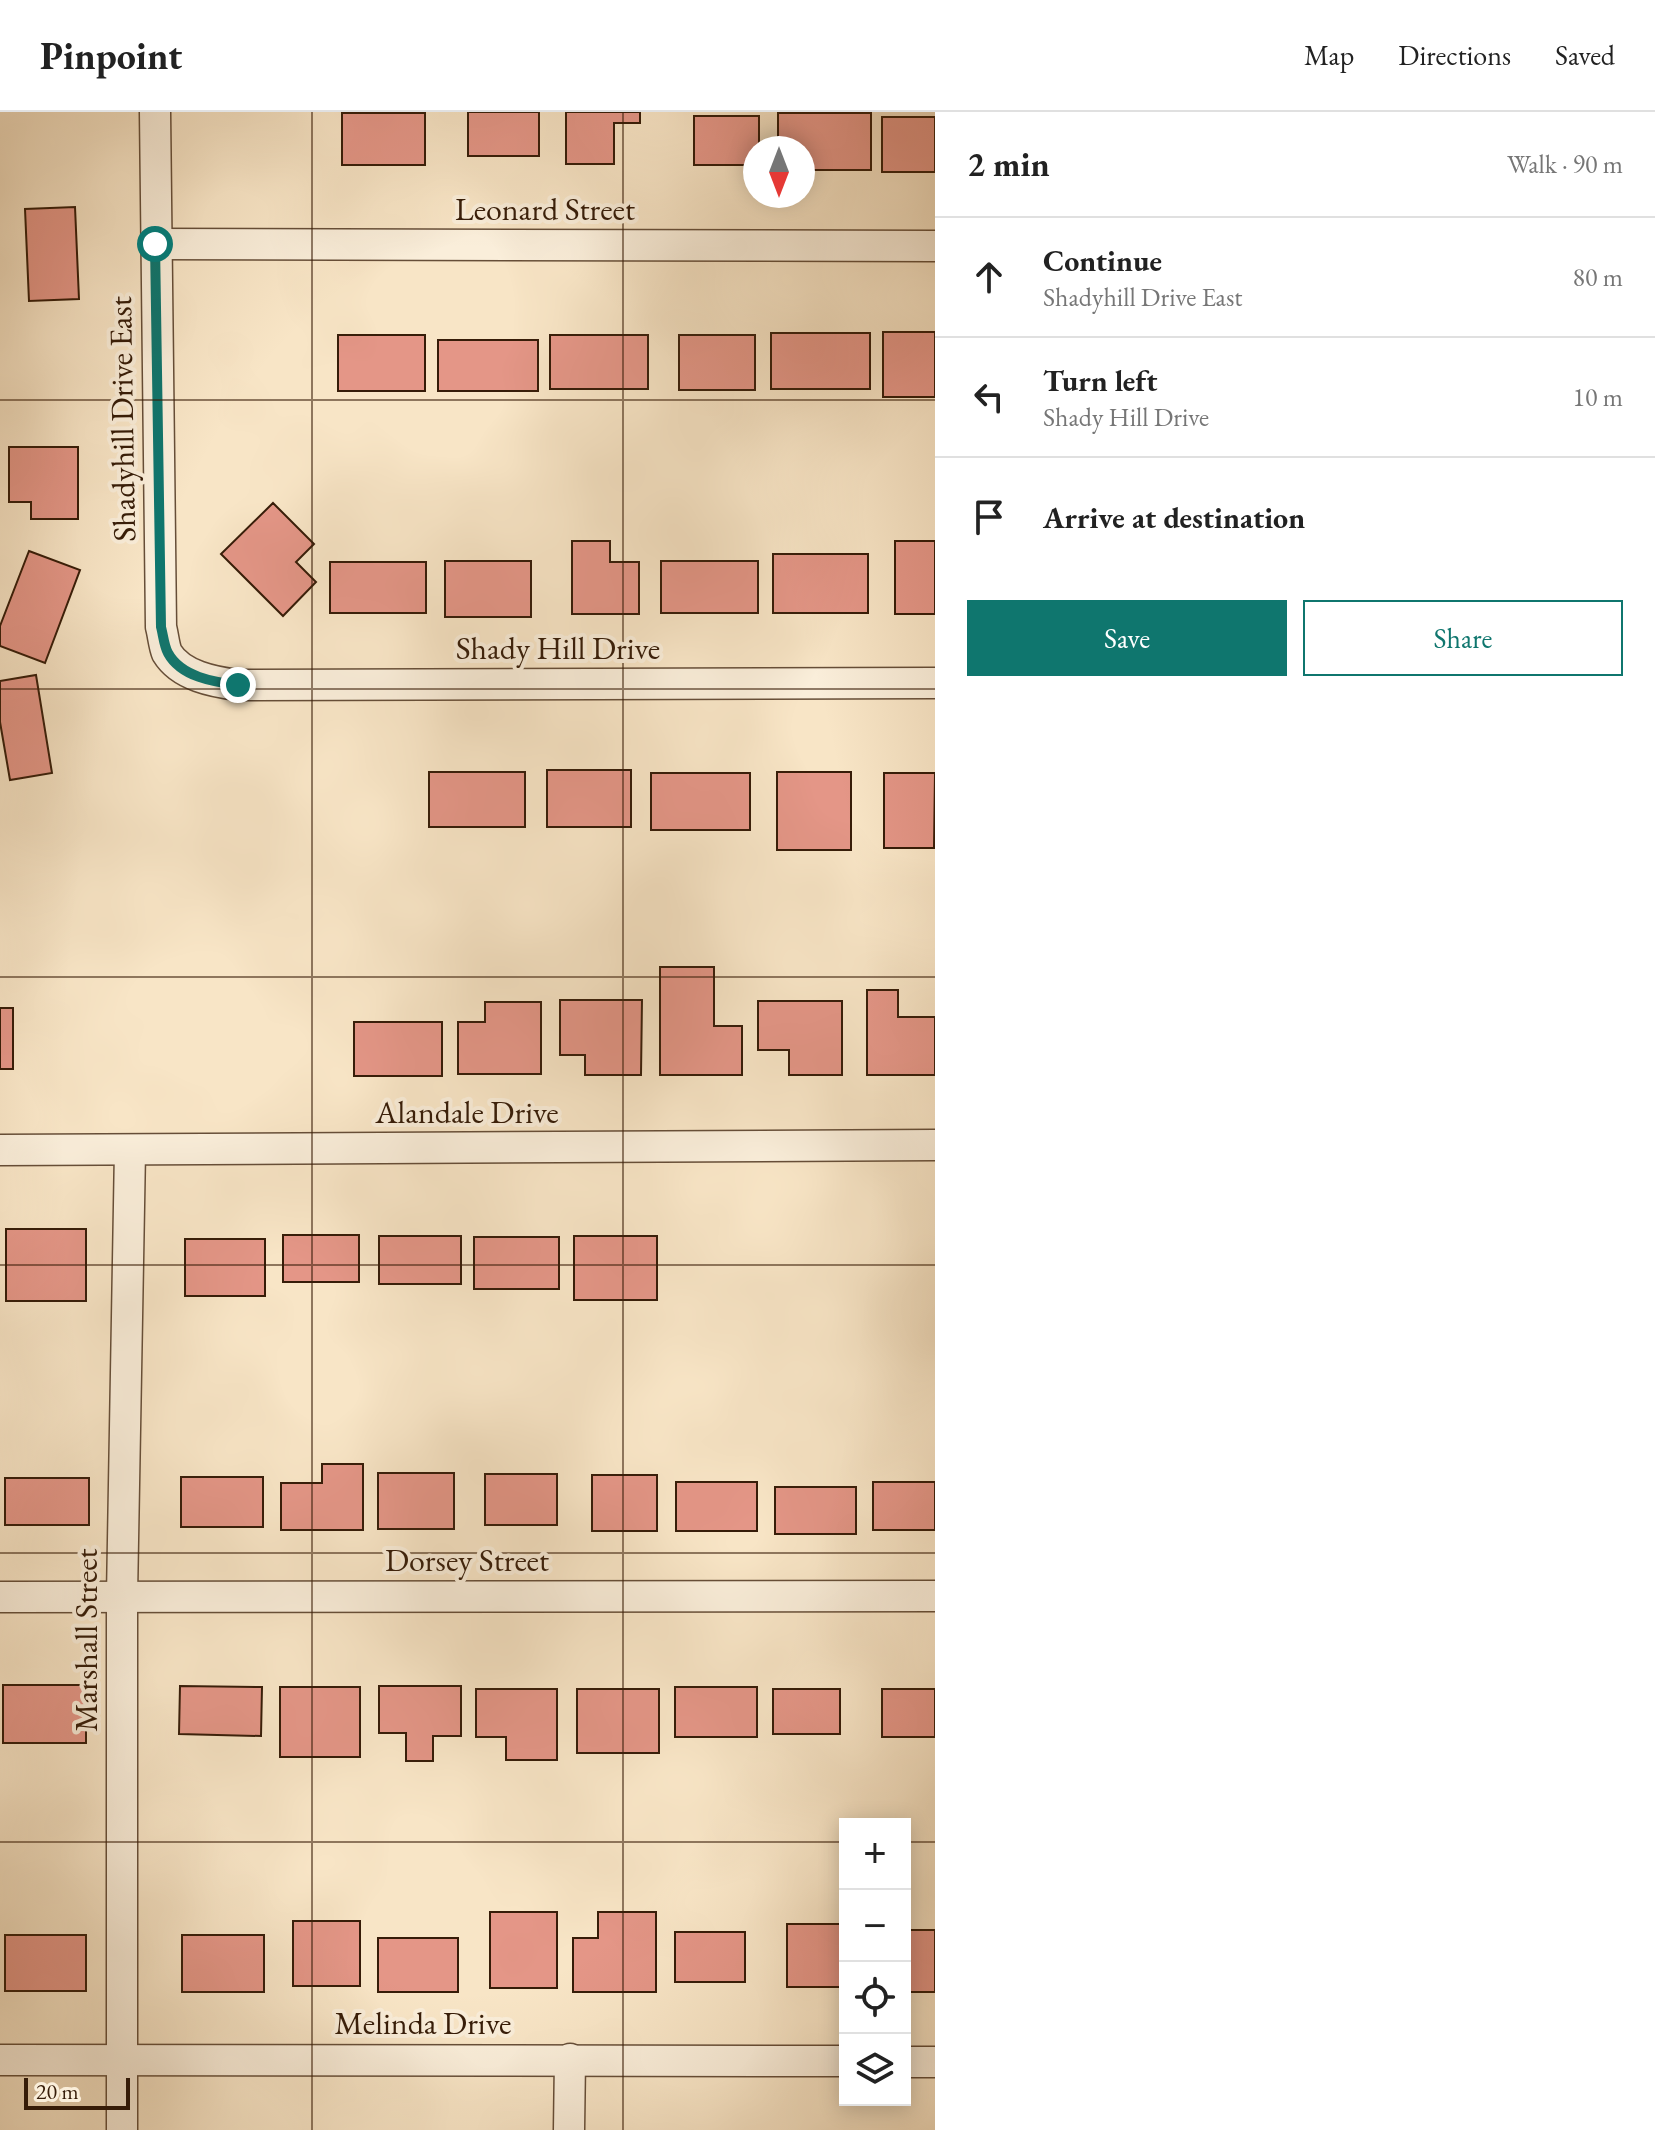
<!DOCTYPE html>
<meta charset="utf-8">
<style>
:root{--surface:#fff;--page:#f6f6f6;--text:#222;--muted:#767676;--line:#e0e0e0;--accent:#0f766e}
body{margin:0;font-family:"EB Garamond",serif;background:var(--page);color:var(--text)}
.controls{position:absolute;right:24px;bottom:24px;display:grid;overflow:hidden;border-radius:0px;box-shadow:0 4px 20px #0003}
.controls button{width:72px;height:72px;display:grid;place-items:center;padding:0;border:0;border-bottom:2px solid var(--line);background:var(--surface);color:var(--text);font:40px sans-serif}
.compass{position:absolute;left:743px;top:24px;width:72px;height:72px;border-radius:50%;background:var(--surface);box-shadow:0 4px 20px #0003;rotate:180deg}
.scale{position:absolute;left:24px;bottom:20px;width:106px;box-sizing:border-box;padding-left:8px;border:4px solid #361c08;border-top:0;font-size:22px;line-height:28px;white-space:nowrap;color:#361c08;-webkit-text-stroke:6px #faeeda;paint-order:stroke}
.stop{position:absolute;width:24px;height:24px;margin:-18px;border:6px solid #0f766e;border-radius:50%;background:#fff}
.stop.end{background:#0f766e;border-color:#fff;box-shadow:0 2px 8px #0008}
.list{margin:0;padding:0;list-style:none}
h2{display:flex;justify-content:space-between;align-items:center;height:104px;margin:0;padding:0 32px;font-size:34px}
h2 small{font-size:26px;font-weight:400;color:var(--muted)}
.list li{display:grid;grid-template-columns:52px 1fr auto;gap:24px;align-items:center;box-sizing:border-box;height:120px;padding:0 32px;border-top:2px solid var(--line)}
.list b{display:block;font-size:30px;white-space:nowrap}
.list p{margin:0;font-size:26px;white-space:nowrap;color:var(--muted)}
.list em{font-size:26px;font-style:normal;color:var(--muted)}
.actions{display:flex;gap:16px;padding:24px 32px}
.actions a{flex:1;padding:18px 0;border:2px solid var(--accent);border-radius:0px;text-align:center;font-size:28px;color:var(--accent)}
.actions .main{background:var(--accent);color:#fff}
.icon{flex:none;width:44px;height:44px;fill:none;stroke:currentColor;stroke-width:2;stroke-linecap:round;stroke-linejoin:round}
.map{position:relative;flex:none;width:935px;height:2018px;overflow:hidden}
header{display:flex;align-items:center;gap:48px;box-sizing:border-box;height:112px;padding:0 40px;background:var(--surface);border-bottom:2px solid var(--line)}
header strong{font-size:38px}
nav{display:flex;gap:44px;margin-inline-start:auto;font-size:28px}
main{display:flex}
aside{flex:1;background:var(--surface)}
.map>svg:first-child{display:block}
</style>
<header>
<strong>Pinpoint</strong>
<nav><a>Map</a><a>Directions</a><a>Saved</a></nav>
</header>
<main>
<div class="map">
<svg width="935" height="2018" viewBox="0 0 935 2018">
<rect width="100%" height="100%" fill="#f8e5c6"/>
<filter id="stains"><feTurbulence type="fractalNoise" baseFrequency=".0025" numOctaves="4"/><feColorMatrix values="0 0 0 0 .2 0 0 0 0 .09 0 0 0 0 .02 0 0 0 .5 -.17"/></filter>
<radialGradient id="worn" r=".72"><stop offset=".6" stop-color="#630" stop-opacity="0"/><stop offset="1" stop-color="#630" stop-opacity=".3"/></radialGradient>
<g fill="#e49687" stroke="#361c08" stroke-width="2">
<rect x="468" y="0" width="71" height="44"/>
<path d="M 566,0 L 640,0 L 640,11 L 614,11 L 614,52 L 566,52 Z"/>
<rect x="342" y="1" width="83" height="52"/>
<path d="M 778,1 L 871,1 L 871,58 L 803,58 L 803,36 L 778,36 Z"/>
<path d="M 694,4 L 759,4 L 759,36 L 755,36 L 755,53 L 694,53 Z"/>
<rect x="882" y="5" width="53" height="55"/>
<path d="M 75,95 L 79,187 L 29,189 L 25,97 Z"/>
<rect x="883" y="220" width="52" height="65"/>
<rect x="771" y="221" width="99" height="56"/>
<rect x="338" y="223" width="87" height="56"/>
<rect x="550" y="223" width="98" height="54"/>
<rect x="679" y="223" width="76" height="55"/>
<rect x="438" y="228" width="100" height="51"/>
<path d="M 9,335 L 78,335 L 78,407 L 31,407 L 31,390 L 9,390 Z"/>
<path d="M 273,391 L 314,432 L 296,450 L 316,470 L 283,504 L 221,442 Z"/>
<path d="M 572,429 L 610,429 L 610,450 L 639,450 L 639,502 L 572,502 Z"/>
<rect x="895" y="429" width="40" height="73"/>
<path d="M 29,439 L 80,458 L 45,551 L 0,534 L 0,514 Z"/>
<rect x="773" y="442" width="95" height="59"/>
<rect x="445" y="449" width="86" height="56"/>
<rect x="661" y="449" width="97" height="52"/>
<rect x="330" y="450" width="96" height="51"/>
<path d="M 36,563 L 52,661 L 10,668 L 0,610 L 0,569 Z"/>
<rect x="547" y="658" width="84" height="57"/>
<rect x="429" y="660" width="96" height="55"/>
<rect x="777" y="660" width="74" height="78"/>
<rect x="651" y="661" width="99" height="57"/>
<path d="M 884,661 L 935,661 L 934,736 L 884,736 Z"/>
<path d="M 660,855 L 714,855 L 714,914 L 742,914 L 742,963 L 660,963 Z"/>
<path d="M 867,878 L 898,878 L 898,905 L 935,905 L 935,963 L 867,963 Z"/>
<path d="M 560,888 L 642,888 L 641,963 L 585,963 L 585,943 L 560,943 Z"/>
<path d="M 758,889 L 842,889 L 842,963 L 789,963 L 789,938 L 758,938 Z"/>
<path d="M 485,890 L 541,890 L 541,962 L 458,962 L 458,910 L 485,910 Z"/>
<rect x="0" y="896" width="13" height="61"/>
<rect x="354" y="910" width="88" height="54"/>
<rect x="6" y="1117" width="80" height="72"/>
<rect x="283" y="1123" width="76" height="47"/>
<rect x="379" y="1124" width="82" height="48"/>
<rect x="574" y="1124" width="83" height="64"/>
<rect x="474" y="1125" width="85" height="52"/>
<rect x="185" y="1127" width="80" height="57"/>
<path d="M 322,1352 L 363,1352 L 363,1418 L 281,1418 L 281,1371 L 322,1371 Z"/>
<rect x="378" y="1361" width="76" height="56"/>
<rect x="485" y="1362" width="72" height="51"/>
<rect x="592" y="1363" width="65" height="56"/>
<rect x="181" y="1365" width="82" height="50"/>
<rect x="5" y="1366" width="84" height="47"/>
<rect x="676" y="1370" width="81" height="49"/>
<rect x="873" y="1370" width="62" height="48"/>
<rect x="775" y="1375" width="81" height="47"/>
<rect x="3" y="1573" width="83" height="58"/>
<path d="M 180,1574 L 262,1575 L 261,1624 L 179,1622 Z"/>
<path d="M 379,1574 L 461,1574 L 461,1624 L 433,1624 L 433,1649 L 406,1649 L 406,1621 L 379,1621 Z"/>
<rect x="280" y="1575" width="80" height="70"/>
<rect x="675" y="1575" width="82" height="50"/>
<path d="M 476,1577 L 557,1577 L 557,1648 L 506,1648 L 506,1625 L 476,1625 Z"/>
<rect x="577" y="1577" width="82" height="64"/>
<rect x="773" y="1577" width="67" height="45"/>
<rect x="882" y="1577" width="53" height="48"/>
<rect x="490" y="1800" width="67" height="76"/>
<path d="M 598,1800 L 656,1800 L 656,1880 L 573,1880 L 573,1826 L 598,1826 Z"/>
<rect x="293" y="1809" width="67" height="65"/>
<rect x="787" y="1812" width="58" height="63"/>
<rect x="905" y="1818" width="30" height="62"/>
<rect x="675" y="1820" width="70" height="50"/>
<rect x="5" y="1823" width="81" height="56"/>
<rect x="182" y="1823" width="82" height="57"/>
<rect x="378" y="1826" width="80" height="54"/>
</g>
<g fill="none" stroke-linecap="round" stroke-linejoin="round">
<g stroke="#664e38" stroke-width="33">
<g id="minor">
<path d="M 155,0 L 161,515 C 163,522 164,534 167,541 C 181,564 214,570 238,573 L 935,571"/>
<path d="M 155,132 L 935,134"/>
<path d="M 0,1038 L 935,1033"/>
<path d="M 0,1485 L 935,1484"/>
<path d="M 0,1948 L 845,1949"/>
<path d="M 905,1950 L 935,1950"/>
<path d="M 122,2018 L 122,1484 L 130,1038"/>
<path d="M 569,2018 L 570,1947"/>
</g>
</g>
<use href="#minor" stroke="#faeeda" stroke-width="30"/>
</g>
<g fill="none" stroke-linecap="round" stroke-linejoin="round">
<path stroke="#0f766e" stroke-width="10" d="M 155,132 L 161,515 C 163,522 164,534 168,541 C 181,565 214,570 238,573"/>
</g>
<path fill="none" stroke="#361c08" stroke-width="2" stroke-opacity="0.55" d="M 312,0 L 312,2018M 623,0 L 623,2018M 0,288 L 935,288M 0,577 L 935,577M 0,865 L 935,865M 0,1153 L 935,1153M 0,1441 L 935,1441M 0,1730 L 845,1730M 905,1730 L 935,1730"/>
<g text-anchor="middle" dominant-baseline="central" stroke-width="8" stroke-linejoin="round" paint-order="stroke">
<g font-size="32" fill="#361c08" stroke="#faeeda">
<text x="545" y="97">Leonard Street</text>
<text transform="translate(122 307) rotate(-91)">Shadyhill Drive East</text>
<text x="558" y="536">Shady Hill Drive</text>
<text x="467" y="1000">Alandale Drive</text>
<text x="467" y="1448">Dorsey Street</text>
<text transform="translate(86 1528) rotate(-90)">Marshall Street</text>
<text x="423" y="1911">Melinda Drive</text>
</g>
</g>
<rect width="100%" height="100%" filter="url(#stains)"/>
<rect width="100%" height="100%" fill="url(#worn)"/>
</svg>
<div class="controls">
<button>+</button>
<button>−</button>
<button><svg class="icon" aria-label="locate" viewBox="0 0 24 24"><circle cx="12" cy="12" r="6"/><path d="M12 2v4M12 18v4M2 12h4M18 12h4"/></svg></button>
<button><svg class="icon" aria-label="layers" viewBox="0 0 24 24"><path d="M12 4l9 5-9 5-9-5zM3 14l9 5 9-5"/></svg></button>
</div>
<svg class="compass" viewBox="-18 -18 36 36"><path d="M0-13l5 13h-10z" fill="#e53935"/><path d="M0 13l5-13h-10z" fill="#767676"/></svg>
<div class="scale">20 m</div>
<div class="stop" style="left:155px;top:132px"></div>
<div class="stop end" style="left:238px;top:573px"></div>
</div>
<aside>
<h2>2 min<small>Walk · 90 m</small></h2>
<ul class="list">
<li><svg class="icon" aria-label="ahead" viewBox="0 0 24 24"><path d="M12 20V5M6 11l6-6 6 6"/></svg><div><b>Continue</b><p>Shadyhill Drive East</p></div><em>80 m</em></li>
<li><svg class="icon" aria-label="left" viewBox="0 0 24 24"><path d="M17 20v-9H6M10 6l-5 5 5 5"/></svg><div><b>Turn left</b><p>Shady Hill Drive</p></div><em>10 m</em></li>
<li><svg class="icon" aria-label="arrive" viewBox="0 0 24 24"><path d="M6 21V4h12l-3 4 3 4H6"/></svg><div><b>Arrive at destination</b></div></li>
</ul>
<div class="actions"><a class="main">Save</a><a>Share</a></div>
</aside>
</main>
